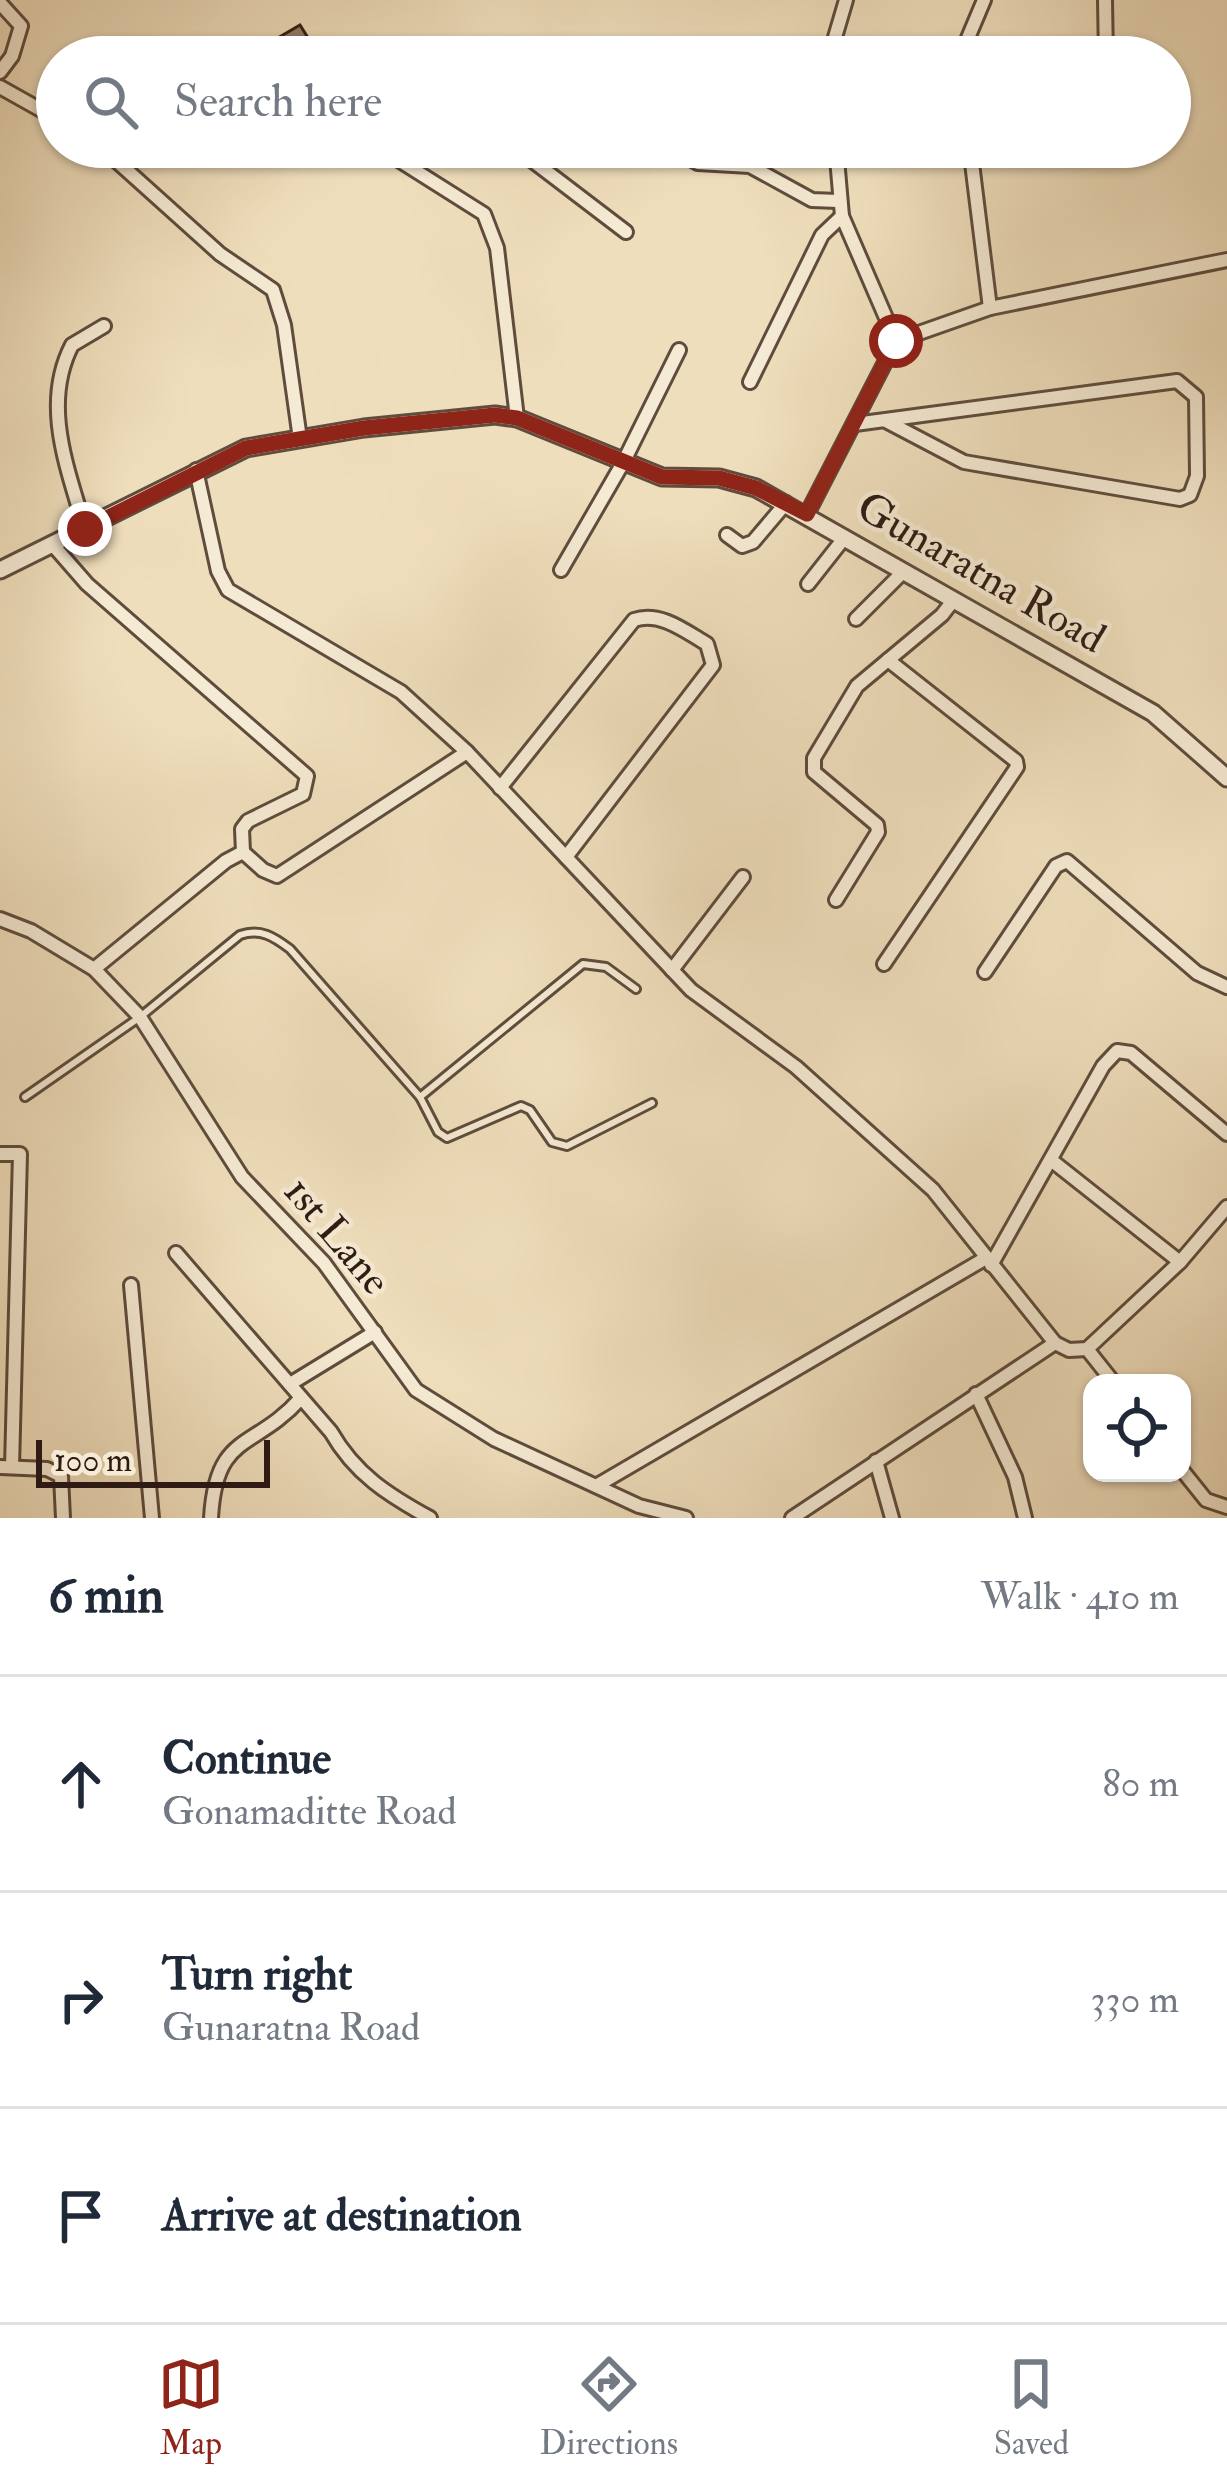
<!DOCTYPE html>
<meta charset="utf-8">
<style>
:root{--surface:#fff;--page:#f6f6f7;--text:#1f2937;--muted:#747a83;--line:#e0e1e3;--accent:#8f2418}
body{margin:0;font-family:"IM FELL Double Pica",serif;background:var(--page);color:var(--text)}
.controls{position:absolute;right:36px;bottom:36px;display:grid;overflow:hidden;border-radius:24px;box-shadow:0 3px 9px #0004}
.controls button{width:108px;height:108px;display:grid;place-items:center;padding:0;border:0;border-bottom:3px solid var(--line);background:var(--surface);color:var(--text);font:60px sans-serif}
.scale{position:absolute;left:36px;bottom:30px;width:234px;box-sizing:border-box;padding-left:12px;border:6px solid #2f1b13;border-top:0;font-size:33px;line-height:42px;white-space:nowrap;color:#2f1b13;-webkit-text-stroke:9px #f5ead3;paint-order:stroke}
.stop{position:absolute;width:36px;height:36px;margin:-27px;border:9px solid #8f2418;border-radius:50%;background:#fff}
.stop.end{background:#8f2418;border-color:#fff;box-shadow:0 3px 12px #0008}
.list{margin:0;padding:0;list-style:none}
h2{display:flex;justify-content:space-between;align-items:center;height:156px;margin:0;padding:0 48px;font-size:51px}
h2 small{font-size:39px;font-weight:400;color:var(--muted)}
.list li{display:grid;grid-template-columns:78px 1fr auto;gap:36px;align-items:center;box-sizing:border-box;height:216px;padding:0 48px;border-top:3px solid var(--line)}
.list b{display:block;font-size:45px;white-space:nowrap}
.list p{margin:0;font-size:39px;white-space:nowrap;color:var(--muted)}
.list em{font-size:39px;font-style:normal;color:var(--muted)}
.icon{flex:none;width:66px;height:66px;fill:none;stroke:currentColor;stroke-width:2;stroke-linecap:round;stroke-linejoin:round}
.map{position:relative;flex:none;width:1227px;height:1518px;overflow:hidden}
.search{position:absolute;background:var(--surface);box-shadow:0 3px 9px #0004;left:36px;right:36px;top:36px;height:132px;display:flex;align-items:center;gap:30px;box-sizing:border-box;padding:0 42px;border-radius:66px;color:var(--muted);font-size:45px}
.sheet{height:804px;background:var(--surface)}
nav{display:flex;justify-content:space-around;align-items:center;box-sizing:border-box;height:168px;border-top:3px solid var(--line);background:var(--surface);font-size:33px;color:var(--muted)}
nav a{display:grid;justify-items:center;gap:6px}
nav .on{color:var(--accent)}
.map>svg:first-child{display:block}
</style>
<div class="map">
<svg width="1227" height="1518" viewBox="0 0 1227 1518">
<rect width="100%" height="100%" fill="#efdebc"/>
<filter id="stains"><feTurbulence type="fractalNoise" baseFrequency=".00167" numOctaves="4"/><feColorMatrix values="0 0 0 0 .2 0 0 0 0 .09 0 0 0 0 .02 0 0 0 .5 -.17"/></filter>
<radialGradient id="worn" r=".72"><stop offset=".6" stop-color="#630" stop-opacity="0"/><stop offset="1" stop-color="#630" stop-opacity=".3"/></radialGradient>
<path fill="#93806b" stroke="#2f1b13" stroke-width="3" d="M 300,25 L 320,57 L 286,57 L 276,39 Z"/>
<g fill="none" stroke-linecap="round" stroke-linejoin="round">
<g stroke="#5f4c3d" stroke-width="12">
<g id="service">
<path d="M 25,1097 L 140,1017 L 240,935 C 261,928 274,937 290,949 L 420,1097 L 438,1132 L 447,1138 L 521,1106 L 530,1110 L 552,1142 L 567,1146 L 652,1103"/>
<path d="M 420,1097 L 583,964 L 606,967 L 636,989"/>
</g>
</g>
<g stroke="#5f4c3d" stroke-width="18">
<g id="minor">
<path d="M 1105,0 L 1106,57"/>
<path d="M 0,3 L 21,26 L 12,56 L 0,72"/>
<path d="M 451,57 L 459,45"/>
<path d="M 833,57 L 833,44 L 846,0"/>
<path d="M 960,57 L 984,0"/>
<path d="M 0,87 L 57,119"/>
<path d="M 101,147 L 220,254 L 273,290 L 284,325 L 300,439"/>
<path d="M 378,147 L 484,214 L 497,248 L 517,418"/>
<path d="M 531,147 L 525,155 L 626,232"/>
<path d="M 669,147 L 698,163 L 750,166 L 812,200 L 838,201"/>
<path d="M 970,147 L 990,308"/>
<path d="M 896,341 L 990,308 L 1227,260"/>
<path d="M 750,382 L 822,235 L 842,216"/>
<path d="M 855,424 L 1177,381 L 1196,397 L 1197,476 L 1190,495 L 1180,499 L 964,462 L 884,420"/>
<path d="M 196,470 L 218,571 L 228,590 L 401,692 L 467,752 L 691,990 L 796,1067 L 933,1190 L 1055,1343 L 1069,1350 L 1087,1349 L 1180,1262"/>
<path d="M 807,514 L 896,341 L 842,216 L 836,147"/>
<path d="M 85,529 C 68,469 41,405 72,345 L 104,326"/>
<path d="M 727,535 L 742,546 L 753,542 L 786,503"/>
<path d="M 53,545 L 87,584 L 307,776 L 303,794 L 248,821 L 242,829 L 243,852"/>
<path d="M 561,570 L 624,461 L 679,350"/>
<path d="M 808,584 L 845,537"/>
<path d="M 856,619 L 903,572"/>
<path d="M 500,788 L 634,620 C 660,611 685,631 707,644 L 713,665 L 566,857"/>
<path d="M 836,900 L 878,832 L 877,825 L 814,772 L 814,758 L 857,686 L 942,615 L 952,602"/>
<path d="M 0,919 L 31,931 L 94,969 L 140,1017 L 242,1177 L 324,1263 L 416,1390 L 494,1439 L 639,1506 L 686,1518"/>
<path d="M 884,964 L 1017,767 L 1016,761 L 888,660"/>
<path d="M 94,969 L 226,861 L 243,852 L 263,870 L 277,876 L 467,752"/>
<path d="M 672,970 L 743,877"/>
<path d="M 985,972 L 1056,866 L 1067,861 L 1197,973 L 1227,987"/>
<path d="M 0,1154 L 20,1154 L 12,1467"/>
<path d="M 1051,1160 L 1180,1262 L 1227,1207"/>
<path d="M 176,1253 L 331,1432 C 355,1474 388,1495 430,1518"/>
<path d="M 991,1265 L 1103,1066 L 1117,1051 L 1131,1053 L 1227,1134"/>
<path d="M 131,1285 L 152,1518"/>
<path d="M 1087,1349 L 1114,1383"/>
<path d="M 290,1384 L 375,1332"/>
<path d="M 976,1394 L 1015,1477 L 1025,1518"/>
<path d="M 876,1461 L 892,1518"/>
<path d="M 0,1467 L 47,1469 L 61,1476 L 63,1518"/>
<path d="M 1182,1470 L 1206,1500 L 1227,1507"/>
<path d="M 596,1486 L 986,1258"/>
<path d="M 211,1518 C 216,1431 254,1451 301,1398"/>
<path d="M 792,1518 L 1055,1343"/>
</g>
</g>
<g stroke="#5f4c3d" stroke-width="21">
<path id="tertiary" d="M 0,570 L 246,448 L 364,428 L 495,415 L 517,418 L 662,477 L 719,478 L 756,488 L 1153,713 L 1227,778"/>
</g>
<use href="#service" stroke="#f5ead3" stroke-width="6"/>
<use href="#minor" stroke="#f5ead3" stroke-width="12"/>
<use href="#tertiary" stroke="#f5ead3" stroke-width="15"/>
</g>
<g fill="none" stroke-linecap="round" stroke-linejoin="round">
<path stroke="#8f2418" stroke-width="15" d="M 85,529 L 246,448 L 364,428 L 495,415 L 517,418 L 662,477 L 719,478 L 756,488 L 807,514 L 896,341"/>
</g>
<g text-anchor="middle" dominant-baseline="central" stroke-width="9" stroke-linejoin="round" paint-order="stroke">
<g font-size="42" fill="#2f1b13" stroke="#f5ead3">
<text transform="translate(981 573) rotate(30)">Gunaratna Road</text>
<text transform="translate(337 1236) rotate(50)">1st Lane</text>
</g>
</g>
<rect width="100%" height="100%" filter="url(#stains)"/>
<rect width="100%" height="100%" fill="url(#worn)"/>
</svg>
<div class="controls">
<button><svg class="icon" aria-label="locate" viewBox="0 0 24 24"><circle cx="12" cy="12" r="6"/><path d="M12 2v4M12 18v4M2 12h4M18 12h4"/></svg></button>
</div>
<div class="scale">100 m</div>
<div class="stop" style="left:896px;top:341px"></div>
<div class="stop end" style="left:85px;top:529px"></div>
<div class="search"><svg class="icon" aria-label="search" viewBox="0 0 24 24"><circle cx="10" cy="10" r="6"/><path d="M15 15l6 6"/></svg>Search here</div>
</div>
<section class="sheet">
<h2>6 min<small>Walk · 410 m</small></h2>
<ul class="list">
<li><svg class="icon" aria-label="ahead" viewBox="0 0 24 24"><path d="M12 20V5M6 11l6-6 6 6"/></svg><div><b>Continue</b><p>Gonamaditte Road</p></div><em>80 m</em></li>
<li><svg class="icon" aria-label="right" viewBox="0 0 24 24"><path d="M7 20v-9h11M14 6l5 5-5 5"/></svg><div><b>Turn right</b><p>Gunaratna Road</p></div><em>330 m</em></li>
<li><svg class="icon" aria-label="arrive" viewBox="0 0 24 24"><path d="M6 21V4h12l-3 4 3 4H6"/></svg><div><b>Arrive at destination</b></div></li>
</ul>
</section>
<nav>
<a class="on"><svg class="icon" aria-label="map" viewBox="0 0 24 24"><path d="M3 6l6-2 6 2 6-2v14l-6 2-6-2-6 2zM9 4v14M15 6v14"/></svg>Map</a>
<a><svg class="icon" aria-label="directions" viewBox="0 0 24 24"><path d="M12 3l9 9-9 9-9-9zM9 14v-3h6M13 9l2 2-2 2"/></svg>Directions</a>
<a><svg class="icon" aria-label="saved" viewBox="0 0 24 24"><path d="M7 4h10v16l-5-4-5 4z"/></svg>Saved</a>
</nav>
